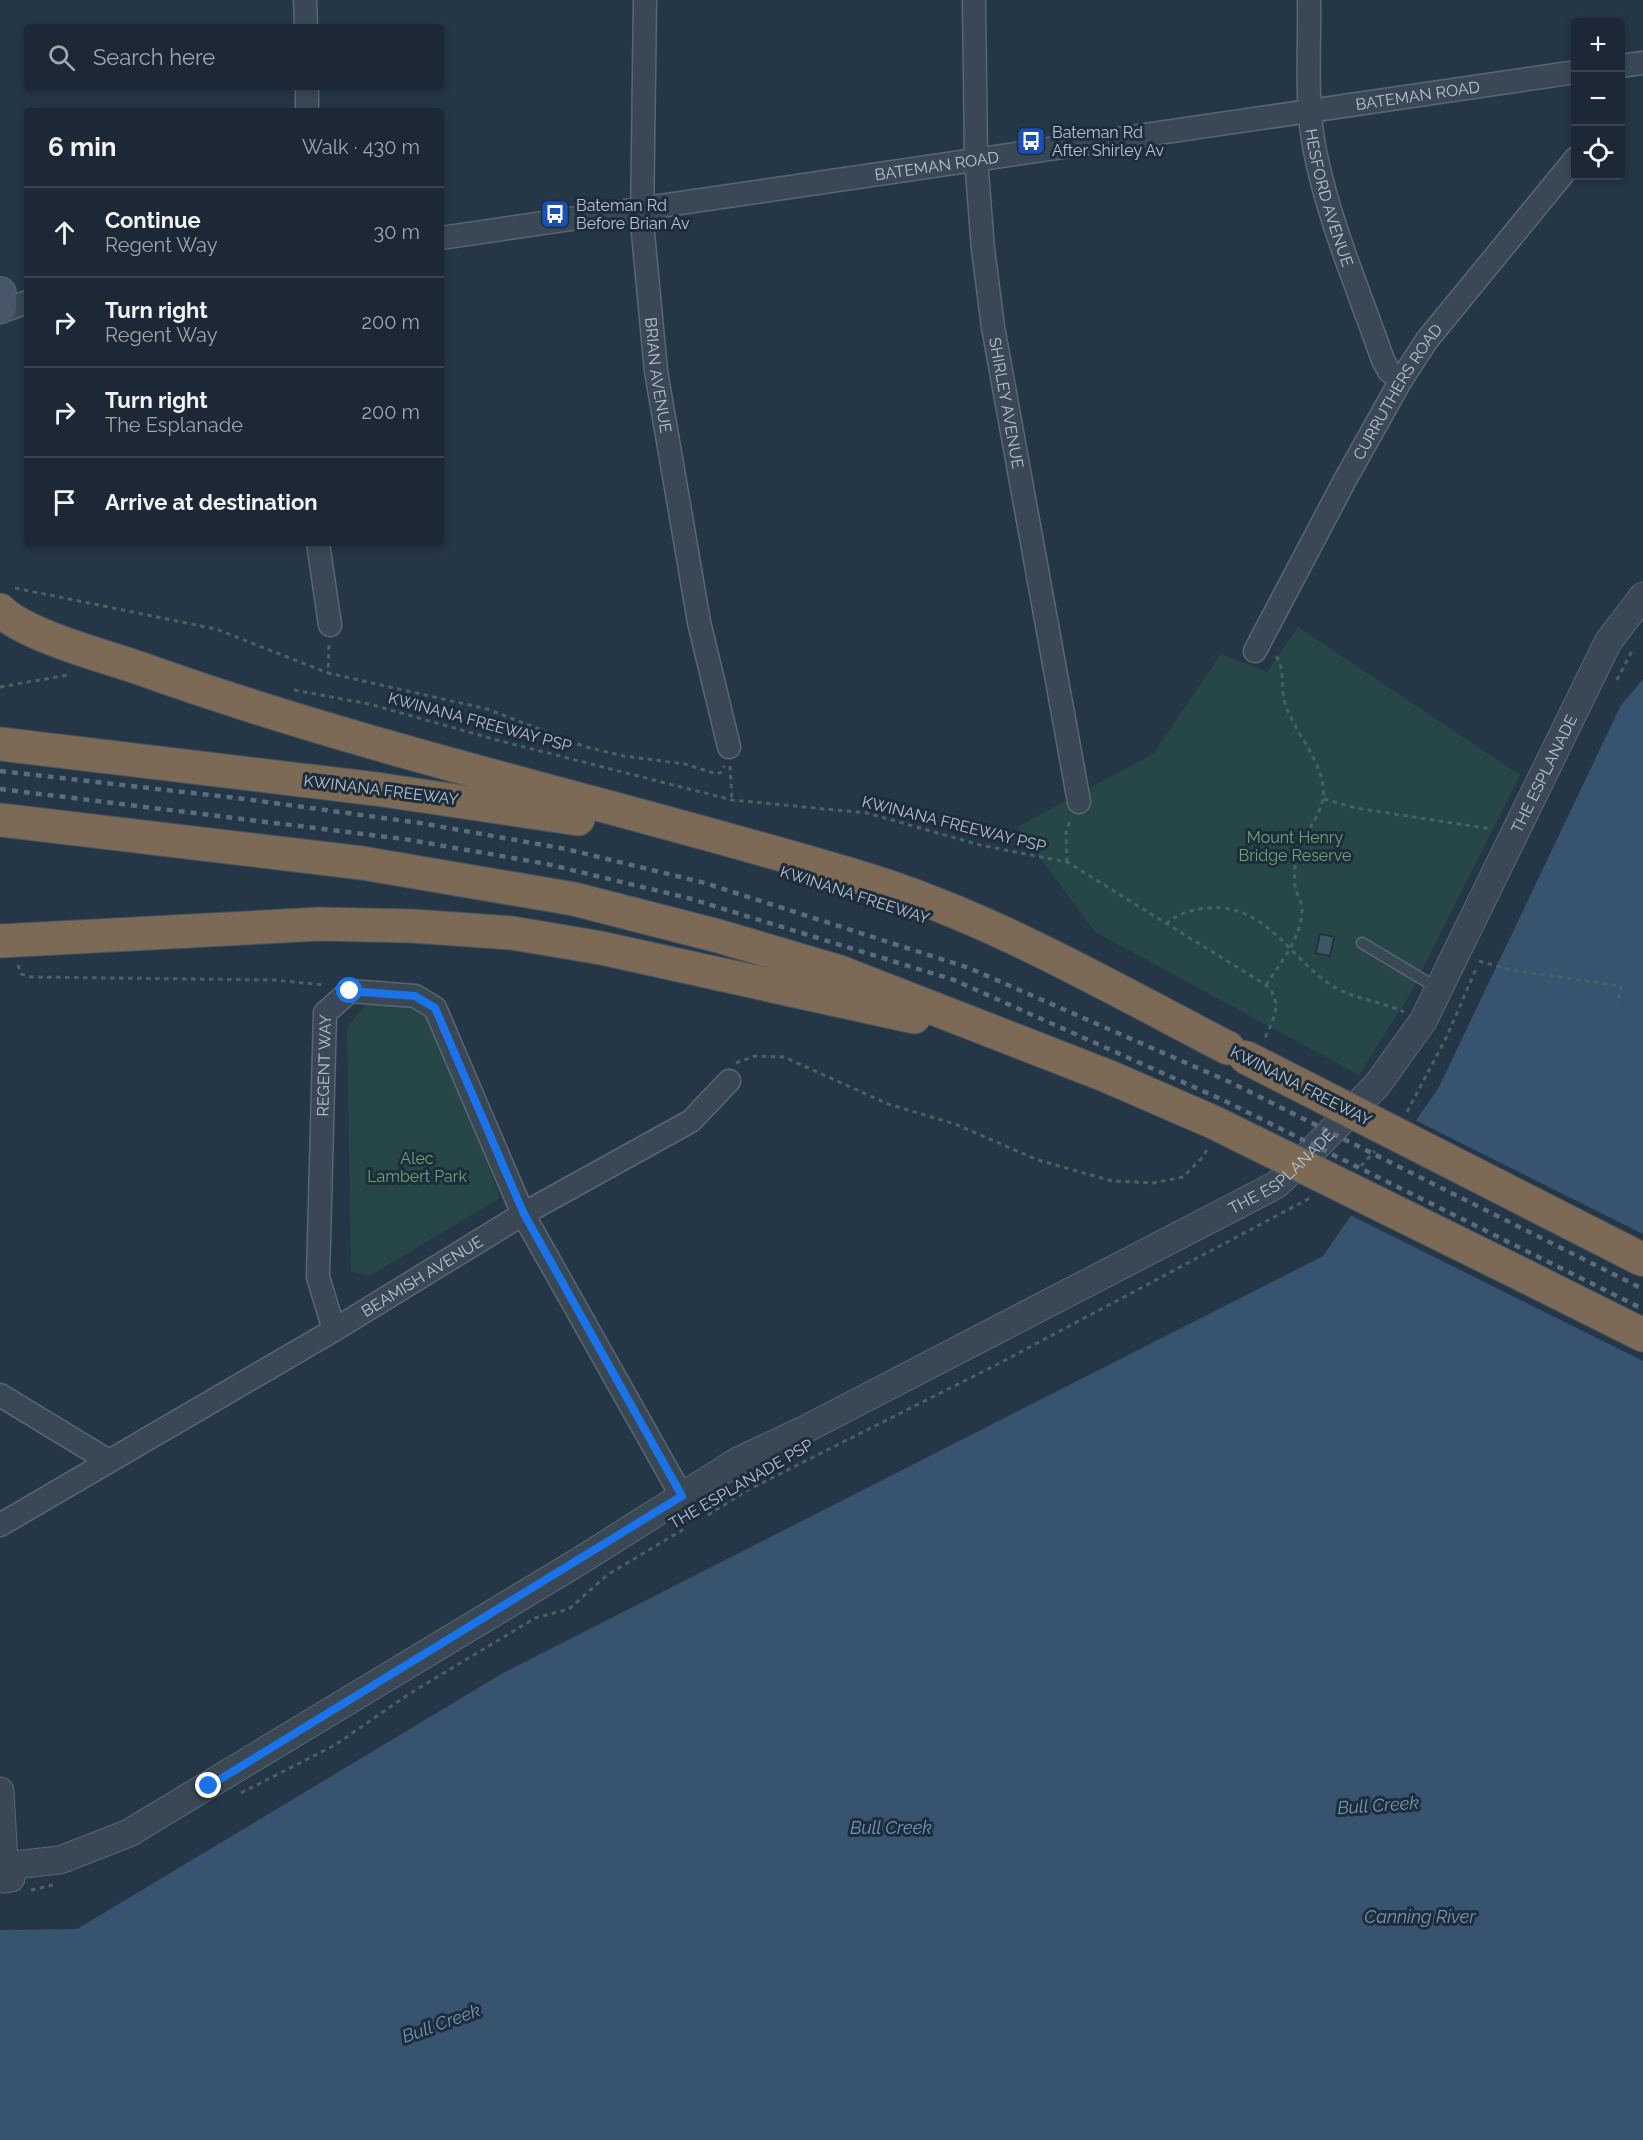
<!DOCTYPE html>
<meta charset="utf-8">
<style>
:root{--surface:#1c2835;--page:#25303d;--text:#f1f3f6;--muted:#a0a6ad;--line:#3a4450}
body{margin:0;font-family:Raleway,sans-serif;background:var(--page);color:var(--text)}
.controls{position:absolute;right:18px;top:18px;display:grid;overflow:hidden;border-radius:6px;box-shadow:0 3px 9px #0003}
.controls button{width:54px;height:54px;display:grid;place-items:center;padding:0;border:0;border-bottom:2px solid var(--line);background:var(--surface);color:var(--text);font:30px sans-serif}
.stop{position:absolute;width:18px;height:18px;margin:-14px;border:4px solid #1a73e8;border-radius:50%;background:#fff}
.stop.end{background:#1a73e8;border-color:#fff;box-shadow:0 2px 6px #0008}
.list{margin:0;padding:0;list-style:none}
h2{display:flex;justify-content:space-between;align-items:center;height:78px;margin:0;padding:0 24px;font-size:26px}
h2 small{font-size:20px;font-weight:400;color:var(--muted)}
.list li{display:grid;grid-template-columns:39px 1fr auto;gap:18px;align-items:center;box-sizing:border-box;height:90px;padding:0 24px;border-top:2px solid var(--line)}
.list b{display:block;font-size:22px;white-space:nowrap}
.list p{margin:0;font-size:20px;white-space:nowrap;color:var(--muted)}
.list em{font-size:20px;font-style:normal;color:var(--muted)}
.icon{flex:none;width:33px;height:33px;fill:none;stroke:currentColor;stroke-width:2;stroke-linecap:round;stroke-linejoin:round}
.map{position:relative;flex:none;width:1643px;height:2140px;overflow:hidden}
.search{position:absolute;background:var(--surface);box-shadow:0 3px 9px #0003;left:24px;top:24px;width:420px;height:66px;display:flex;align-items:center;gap:15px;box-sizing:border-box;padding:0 21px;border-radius:6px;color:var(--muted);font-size:22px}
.panel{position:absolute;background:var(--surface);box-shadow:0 3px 9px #0003;left:24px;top:108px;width:420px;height:438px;border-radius:6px}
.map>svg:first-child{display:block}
</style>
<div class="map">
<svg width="1643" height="2140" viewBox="0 0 1643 2140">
<rect width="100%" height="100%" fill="#253647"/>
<g fill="#274647">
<path d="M 1298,627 L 1520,775 L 1412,991 L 1359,1075 L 1095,932 L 1017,827 L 1153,754 L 1221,654 L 1267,672 Z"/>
<path d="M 368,1002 L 416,1008 L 439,1031 L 500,1198 L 369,1276 L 351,1271 L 347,1027 Z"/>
</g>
<path fill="#37536f" d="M 1643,679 L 1643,2140 L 0,2140 L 0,1930 L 77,1929 L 503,1673 L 1323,1256 L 1439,1087 L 1621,705 Z"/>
<path fill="#253647" d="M 1413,1119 L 1643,1234 L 1643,1361 L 1348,1214 Z"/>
<path fill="#415566" stroke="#202f3d" stroke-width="1.5" d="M 1320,934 L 1334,937 L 1330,956 L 1316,953 Z"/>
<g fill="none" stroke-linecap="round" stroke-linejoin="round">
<g stroke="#596673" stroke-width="13">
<path id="service" d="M 1362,943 L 1439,989"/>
</g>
<g stroke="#596673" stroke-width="25">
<g id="minor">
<path d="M 305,0 L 306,27"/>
<path id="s1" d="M 645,0 L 642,222 L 656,371 L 699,622 L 729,747"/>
<path id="s2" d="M 974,0 L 976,159 L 983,249 L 993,327 L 1079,802"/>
<path id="s3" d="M 1309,0 C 1310,49 1305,102 1315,151 C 1329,222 1359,291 1383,360 L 1389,371 L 1401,380"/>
<path d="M 1620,66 L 1643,63"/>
<path d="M 307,87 L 307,111"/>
<path id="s4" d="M 441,238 L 1576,72"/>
<path d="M 0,312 L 27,302"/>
<path d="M 318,543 L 330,625"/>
<path id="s5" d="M 1255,651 L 1345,480 L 1401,380 L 1427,340 L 1576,158"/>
<path id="s6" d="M 334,1330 L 318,1277 L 325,1013 L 350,991 L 415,996 L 435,1008 L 523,1214 L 689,1509"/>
<path d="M 0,1395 L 107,1460"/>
<path id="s7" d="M 0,1525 L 334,1330 L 523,1214 L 691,1121 L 729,1081"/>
</g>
</g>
<g stroke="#596673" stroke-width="29">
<g id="tertiary">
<path d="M 0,1791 L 5,1879 L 11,1878"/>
<path id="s8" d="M 5,1866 L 60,1860 L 129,1833 L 578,1562 L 738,1461 L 802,1431 L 1276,1185 L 1307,1156 L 1377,1085 L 1423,1021 L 1608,642 L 1643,596"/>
</g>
</g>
<g stroke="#596673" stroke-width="34">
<path id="secondary" d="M 0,293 L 0,307"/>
</g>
<g stroke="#445360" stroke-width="35">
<g id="motorway">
<path d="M 0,610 C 24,635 104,656 139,668 C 376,753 623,806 865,879 C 992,918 1110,987 1228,1048"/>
<path d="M 0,744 L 376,789 L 578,819"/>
<path d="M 0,820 L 362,863 L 574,899 L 718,936 L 840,972 L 1107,1076 L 1213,1122"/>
<path d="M 0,941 L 320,924 L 412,926 L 512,933 L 601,948 L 914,1017"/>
<path d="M 1525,1276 L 1643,1335"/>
</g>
</g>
<g stroke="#466363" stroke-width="3" stroke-dasharray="4.5 4.5" stroke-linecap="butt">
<path d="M 1620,99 L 1623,95"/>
<path d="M 15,588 L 216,629 L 328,673"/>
<path d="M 329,645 L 328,673 L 487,709 L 586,747 L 624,756 L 685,764 L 717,774 L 722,772 L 724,766"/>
<path d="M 1617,680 L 1633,649"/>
<path d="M 0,687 L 68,675"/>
<path d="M 294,690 L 369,704 L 497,740 L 732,800 L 867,813 L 980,845 L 1067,862 L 1266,985 C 1284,1003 1273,1020 1264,1040"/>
<path d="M 730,766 L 732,800"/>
<path d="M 1324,799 L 1356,808 L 1491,829"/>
<path d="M 1067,862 L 1066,833 L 1070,820"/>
<path d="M 1166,924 C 1179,913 1191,910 1207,908 C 1264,902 1289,957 1331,985 C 1352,999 1381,1001 1404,1012"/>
<path d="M 1479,961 L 1511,970 L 1621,986 L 1618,1004"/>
<path d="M 18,965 L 21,974 L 31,977 L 274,980 L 325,985"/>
<path d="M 1266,985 C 1281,962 1303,936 1302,907 C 1301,900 1296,893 1295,885 C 1294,877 1295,862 1297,853 C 1304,831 1327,811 1323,786 C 1319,756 1294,732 1285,703 C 1280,688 1286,668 1275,655"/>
<path d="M 736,1063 L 755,1056 L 784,1057 L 888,1104 L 955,1124 L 1038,1160 L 1112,1181 L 1153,1183 L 1183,1177 L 1201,1159 L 1209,1147"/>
<path d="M 1407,1112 L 1447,1036 L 1476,969"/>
<path d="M 1361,1166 L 1375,1151"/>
<path d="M 708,1515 L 748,1490 L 996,1365 L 1310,1198"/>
<path d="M 241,1793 L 335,1745 L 409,1694 L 535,1618 L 569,1609 L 607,1575 L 684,1529"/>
<path d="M 31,1890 L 53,1885"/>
</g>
<use href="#service" stroke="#3a4856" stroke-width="10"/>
<use href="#minor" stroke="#3a4856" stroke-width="22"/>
<use href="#tertiary" stroke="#3a4856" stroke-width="27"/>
<use href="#secondary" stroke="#485769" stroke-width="32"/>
<use href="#motorway" stroke="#7c6a56" stroke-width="33"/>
<g stroke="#5c6c7d" stroke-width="4.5" stroke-dasharray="6 6" stroke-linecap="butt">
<path d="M 0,771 L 245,799 L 420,823 L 566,849 L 705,883 L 969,968 L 1232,1083 L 1643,1289"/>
<path d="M 0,789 L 404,839 L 547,864 L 688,898 L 954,980 L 1223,1100 L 1643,1309"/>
</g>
<g stroke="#445360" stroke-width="35" stroke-linecap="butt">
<g id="motorway-bridge">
<path d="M 1245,1057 L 1643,1260"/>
<path d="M 1213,1122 L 1525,1276"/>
</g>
</g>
<use href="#motorway-bridge" stroke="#7c6a56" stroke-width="33"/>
</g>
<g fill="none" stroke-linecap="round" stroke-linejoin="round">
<path stroke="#1a73e8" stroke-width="8" d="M 209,1786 L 682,1496 L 524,1214 L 435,1008 L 415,996 L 350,991"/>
</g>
<defs>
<g id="bus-square" transform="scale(1.5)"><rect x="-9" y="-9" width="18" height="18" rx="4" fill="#1a4fb4" stroke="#1e2d3b"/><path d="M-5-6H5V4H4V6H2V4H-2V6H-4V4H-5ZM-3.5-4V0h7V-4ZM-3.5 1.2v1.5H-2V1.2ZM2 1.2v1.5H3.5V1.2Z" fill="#fff"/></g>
</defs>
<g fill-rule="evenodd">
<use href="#bus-square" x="1031" y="141"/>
<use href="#bus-square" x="555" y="214"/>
</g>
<g text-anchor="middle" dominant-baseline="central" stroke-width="6" stroke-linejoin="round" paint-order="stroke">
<g font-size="16" fill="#b8c3cf" stroke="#1e2d3b">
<text stroke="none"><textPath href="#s4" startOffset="987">BATEMAN ROAD</textPath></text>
<text stroke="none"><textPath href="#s4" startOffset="501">BATEMAN ROAD</textPath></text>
<text stroke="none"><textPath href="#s3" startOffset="200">HESFORD AVENUE</textPath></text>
<text stroke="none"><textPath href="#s1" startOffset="376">BRIAN AVENUE</textPath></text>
<text stroke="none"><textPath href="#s5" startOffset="296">CURRUTHERS ROAD</textPath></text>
<text stroke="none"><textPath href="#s2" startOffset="405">SHIRLEY AVENUE</textPath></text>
<text transform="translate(480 722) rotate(15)">KWINANA FREEWAY PSP</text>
<text stroke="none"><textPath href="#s8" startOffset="1944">THE ESPLANADE</textPath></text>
<text transform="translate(381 790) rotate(7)">KWINANA FREEWAY</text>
<text transform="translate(954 824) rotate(14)">KWINANA FREEWAY PSP</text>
<text transform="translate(855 895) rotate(18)">KWINANA FREEWAY</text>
<text stroke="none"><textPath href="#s6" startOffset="267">REGENT WAY</textPath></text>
<text transform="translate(1301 1086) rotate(27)">KWINANA FREEWAY</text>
<text stroke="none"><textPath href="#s8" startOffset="1460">THE ESPLANADE</textPath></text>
<text stroke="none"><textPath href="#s7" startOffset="490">BEAMISH AVENUE</textPath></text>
<text transform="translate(741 1484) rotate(-30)">THE ESPLANADE PSP</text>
</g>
<g font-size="16" fill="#b8c3cf" stroke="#1e2d3b" text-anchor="start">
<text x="1052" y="132">Bateman Rd<tspan x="1052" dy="18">After Shirley Av</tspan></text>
<text x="576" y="205">Bateman Rd<tspan x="576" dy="18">Before Brian Av</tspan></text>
</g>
<g font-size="16" fill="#6da274" stroke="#1e2d3b">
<text x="1295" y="837">Mount Henry<tspan x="1295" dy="18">Bridge Reserve</tspan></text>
<text x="417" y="1158">Alec<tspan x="417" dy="18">Lambert Park</tspan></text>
</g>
<g font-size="18" font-style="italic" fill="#7596b4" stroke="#1e2d3b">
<text transform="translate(1378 1805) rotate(-4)">Bull Creek</text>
<text x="891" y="1827">Bull Creek</text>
<text x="1420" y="1916">Canning River</text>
<text transform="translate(441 2023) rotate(-20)">Bull Creek</text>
</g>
</g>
</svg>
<div class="controls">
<button>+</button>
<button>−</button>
<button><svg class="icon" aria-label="locate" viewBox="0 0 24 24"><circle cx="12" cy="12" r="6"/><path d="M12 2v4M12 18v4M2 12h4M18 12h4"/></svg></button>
</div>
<div class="stop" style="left:350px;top:991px"></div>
<div class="stop end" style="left:209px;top:1786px"></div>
<div class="search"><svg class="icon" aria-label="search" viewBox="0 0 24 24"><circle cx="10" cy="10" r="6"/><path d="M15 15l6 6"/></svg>Search here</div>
<section class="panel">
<h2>6 min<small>Walk · 430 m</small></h2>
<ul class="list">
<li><svg class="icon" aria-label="ahead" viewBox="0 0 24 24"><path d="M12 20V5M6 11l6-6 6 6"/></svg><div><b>Continue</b><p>Regent Way</p></div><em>30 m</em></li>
<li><svg class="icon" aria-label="right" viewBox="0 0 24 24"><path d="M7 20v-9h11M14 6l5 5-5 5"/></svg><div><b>Turn right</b><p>Regent Way</p></div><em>200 m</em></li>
<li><svg class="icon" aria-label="right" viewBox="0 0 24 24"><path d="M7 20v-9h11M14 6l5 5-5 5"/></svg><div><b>Turn right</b><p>The Esplanade</p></div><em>200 m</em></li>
<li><svg class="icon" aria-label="arrive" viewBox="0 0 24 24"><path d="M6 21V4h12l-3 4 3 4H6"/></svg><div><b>Arrive at destination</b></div></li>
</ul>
</section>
</div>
